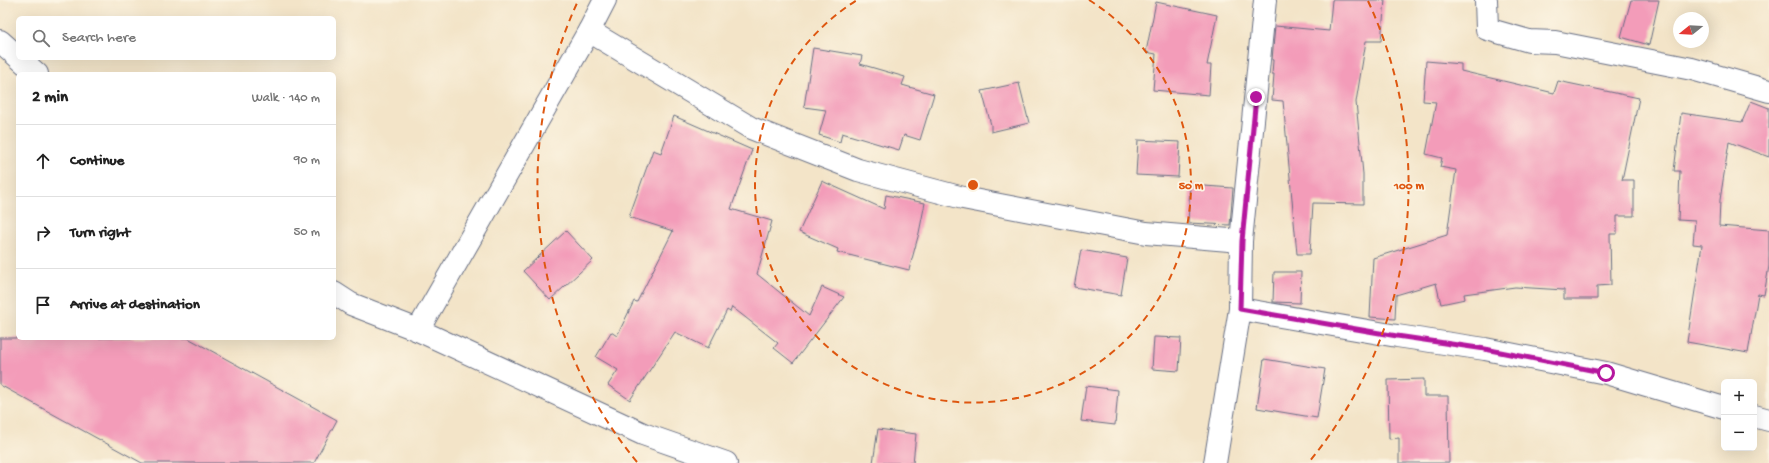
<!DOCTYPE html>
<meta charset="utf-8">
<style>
:root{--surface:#fff;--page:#f2f2f2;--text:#222;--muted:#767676;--line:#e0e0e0}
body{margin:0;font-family:"Gochi Hand",sans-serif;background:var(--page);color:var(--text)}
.controls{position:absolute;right:12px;bottom:12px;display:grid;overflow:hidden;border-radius:6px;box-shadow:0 4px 16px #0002}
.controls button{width:36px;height:36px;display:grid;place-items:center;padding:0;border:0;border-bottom:1px solid var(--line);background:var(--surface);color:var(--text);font:20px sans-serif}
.compass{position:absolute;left:1673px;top:12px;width:36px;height:36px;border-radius:50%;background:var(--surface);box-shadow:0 4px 16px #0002;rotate:252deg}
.stop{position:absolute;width:12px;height:12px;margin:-9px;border:3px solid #b5179e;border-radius:50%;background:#fff}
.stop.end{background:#b5179e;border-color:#fff;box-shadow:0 1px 4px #0008}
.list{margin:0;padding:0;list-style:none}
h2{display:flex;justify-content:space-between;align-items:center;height:52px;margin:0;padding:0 16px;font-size:17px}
h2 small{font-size:13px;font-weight:400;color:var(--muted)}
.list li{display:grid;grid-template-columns:26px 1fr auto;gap:12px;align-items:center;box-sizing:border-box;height:72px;padding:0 16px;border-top:1px solid var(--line)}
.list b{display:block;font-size:15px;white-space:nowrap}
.list em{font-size:13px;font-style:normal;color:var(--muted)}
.icon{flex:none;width:22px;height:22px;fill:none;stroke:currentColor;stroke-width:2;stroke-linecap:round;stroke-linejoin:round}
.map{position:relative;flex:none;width:1769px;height:463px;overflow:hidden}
.search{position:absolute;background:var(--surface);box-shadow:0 4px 16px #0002;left:16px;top:16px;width:320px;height:44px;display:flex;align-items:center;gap:10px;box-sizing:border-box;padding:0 14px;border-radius:6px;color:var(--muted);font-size:15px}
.panel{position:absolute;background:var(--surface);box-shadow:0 4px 16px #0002;left:16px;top:72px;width:320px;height:268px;border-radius:6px}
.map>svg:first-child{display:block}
</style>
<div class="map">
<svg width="1769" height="463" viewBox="0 0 1769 463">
<rect width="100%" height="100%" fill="#fcf5e5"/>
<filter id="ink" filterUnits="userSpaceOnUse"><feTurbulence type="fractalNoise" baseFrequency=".025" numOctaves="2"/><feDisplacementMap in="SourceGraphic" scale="8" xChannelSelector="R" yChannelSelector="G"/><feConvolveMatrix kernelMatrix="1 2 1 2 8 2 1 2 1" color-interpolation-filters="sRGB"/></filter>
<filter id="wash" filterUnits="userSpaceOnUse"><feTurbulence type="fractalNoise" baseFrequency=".012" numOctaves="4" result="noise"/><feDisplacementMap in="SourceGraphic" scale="16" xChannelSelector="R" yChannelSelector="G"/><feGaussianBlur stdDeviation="0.9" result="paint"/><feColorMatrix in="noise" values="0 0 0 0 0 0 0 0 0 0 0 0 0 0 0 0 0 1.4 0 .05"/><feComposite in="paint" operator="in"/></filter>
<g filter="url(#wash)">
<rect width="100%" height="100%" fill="#f3e4c8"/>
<g id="blocks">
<g fill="#f39cb9">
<path d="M 1332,0 L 1385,0 L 1381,41 L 1366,41 L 1356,102 L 1363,174 L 1363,204 L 1313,203 L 1310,254 L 1297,254 L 1283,101 L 1272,100 L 1274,74 L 1272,74 L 1273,60 L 1272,60 L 1275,26 L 1329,31 Z"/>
<path d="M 1631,0 L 1659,0 L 1649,45 L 1621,37 Z"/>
<path d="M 1156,2 L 1217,15 L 1207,65 L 1211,65 L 1209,95 L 1153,90 L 1156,54 L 1146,52 Z"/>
<path d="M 813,48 L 862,56 L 860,64 L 905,77 L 902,85 L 934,94 L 920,140 L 904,135 L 899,150 L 842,133 L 840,142 L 819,135 L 826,110 L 804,107 Z"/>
<path d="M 1426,61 L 1461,64 L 1461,71 L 1554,93 L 1558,81 L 1639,98 L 1622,180 L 1634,180 L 1634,216 L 1617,216 L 1617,234 L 1610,234 L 1611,285 L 1597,286 L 1597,299 L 1564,299 L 1564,290 L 1515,287 L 1464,294 L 1465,299 L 1441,304 L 1436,283 L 1396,295 L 1395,319 L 1370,317 L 1373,258 L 1447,235 L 1456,170 L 1440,167 L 1442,158 L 1426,154 L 1436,102 L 1423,101 Z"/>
<path d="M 1019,83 L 1029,123 L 991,132 L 991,125 L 982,91 Z"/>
<path d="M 1751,101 L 1769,108 L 1769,157 L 1729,142 L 1720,200 L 1719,226 L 1769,230 L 1769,266 L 1764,295 L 1758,294 L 1748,353 L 1687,342 L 1702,245 L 1693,244 L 1695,221 L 1678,220 L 1680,171 L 1674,171 L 1681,113 L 1742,122 Z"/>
<path d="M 674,116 L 752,150 L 731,209 L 772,221 L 757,274 L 809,316 L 822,287 L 844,297 L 793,363 L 774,348 L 778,343 L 732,307 L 730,312 L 727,310 L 708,348 L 675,332 L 630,400 L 608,385 L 618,370 L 596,357 L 611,332 L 617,336 L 634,301 L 637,302 L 673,231 L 629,217 L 653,150 L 661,153 Z"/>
<path d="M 1138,140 L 1180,142 L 1178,177 L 1136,175 Z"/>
<path d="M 822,181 L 884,209 L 886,195 L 925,203 L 919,233 L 909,270 L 837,252 L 838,249 L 799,232 Z"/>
<path d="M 1190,185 L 1233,188 L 1230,225 L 1188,223 Z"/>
<path d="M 566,231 L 593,260 L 550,300 L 523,271 Z"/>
<path d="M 1081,250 L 1127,258 L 1121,295 L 1074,287 Z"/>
<path d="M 1274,272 L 1301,272 L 1300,303 L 1273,302 Z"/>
<path d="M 1154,337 L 1181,338 L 1179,371 L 1152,369 Z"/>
<path d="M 0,338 L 188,338 L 337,420 L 314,463 L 142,463 L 0,385 Z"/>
<path d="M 1264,359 L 1325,369 L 1317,418 L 1257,408 Z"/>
<path d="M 1424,379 L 1424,396 L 1448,396 L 1449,463 L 1399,463 L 1399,438 L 1389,439 L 1388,380 Z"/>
<path d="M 1086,386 L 1118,390 L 1115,425 L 1081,421 Z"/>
<path d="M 878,429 L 916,434 L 913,463 L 873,463 Z"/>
</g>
</g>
</g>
<g filter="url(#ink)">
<use href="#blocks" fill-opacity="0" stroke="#676e83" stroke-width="1"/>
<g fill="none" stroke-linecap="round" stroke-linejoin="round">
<g stroke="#676e83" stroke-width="24">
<g id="minor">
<path d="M 1486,0 L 1487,29 L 1529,41 L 1555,42 L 1692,69 L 1769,91"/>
<path d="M 589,31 L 751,128 L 858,170 L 963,198 L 1146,233 L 1241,241"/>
<path d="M 0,41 L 37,74"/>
<path d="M 334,293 L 351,304 L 418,330 L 643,434 L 726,463"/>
<path d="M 1240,309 L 1397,336 L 1485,349 L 1606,373 L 1724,408"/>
<path d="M 418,330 L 589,31 L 605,0"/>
<path d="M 1754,416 L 1769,420"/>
<path d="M 1215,463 L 1240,309 L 1241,241 L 1265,0"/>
</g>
</g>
<use href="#minor" stroke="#fff" stroke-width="22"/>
</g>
</g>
<g fill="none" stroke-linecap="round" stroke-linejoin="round" filter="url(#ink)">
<path stroke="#b5179e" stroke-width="5" d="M 1256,97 L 1242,241 L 1240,309 L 1397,336 L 1485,349 L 1606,373"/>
</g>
<g fill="none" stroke="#de5710" stroke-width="2" stroke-dasharray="7 5">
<path d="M1089 0A218 218 0 1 1 857 0"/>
<path d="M637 462A436 436 0 0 1 578 1M1368 1A436 436 0 0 1 1309 462"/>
</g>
<circle cx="973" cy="185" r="6" fill="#de5710" stroke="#fcf5e5" stroke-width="2"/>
<g font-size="12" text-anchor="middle" font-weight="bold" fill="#de5710" stroke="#fcf5e5" stroke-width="3.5" stroke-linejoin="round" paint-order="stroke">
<text x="1191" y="189">50 m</text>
<text x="1409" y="189">100 m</text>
</g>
</svg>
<div class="controls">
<button>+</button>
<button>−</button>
</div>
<svg class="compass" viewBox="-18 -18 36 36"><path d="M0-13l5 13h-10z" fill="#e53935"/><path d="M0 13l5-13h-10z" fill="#767676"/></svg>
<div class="stop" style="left:1606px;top:373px"></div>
<div class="stop end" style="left:1256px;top:97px"></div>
<div class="search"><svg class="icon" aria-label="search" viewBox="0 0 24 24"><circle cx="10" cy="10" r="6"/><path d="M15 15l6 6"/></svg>Search here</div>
<section class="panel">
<h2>2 min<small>Walk · 140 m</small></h2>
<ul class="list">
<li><svg class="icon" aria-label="ahead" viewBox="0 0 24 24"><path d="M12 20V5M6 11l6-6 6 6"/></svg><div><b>Continue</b></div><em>90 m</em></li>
<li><svg class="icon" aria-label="right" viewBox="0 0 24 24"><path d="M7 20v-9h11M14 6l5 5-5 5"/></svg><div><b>Turn right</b></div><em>50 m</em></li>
<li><svg class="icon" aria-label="arrive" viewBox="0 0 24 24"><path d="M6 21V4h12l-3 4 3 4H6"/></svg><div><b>Arrive at destination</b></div></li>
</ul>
</section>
</div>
